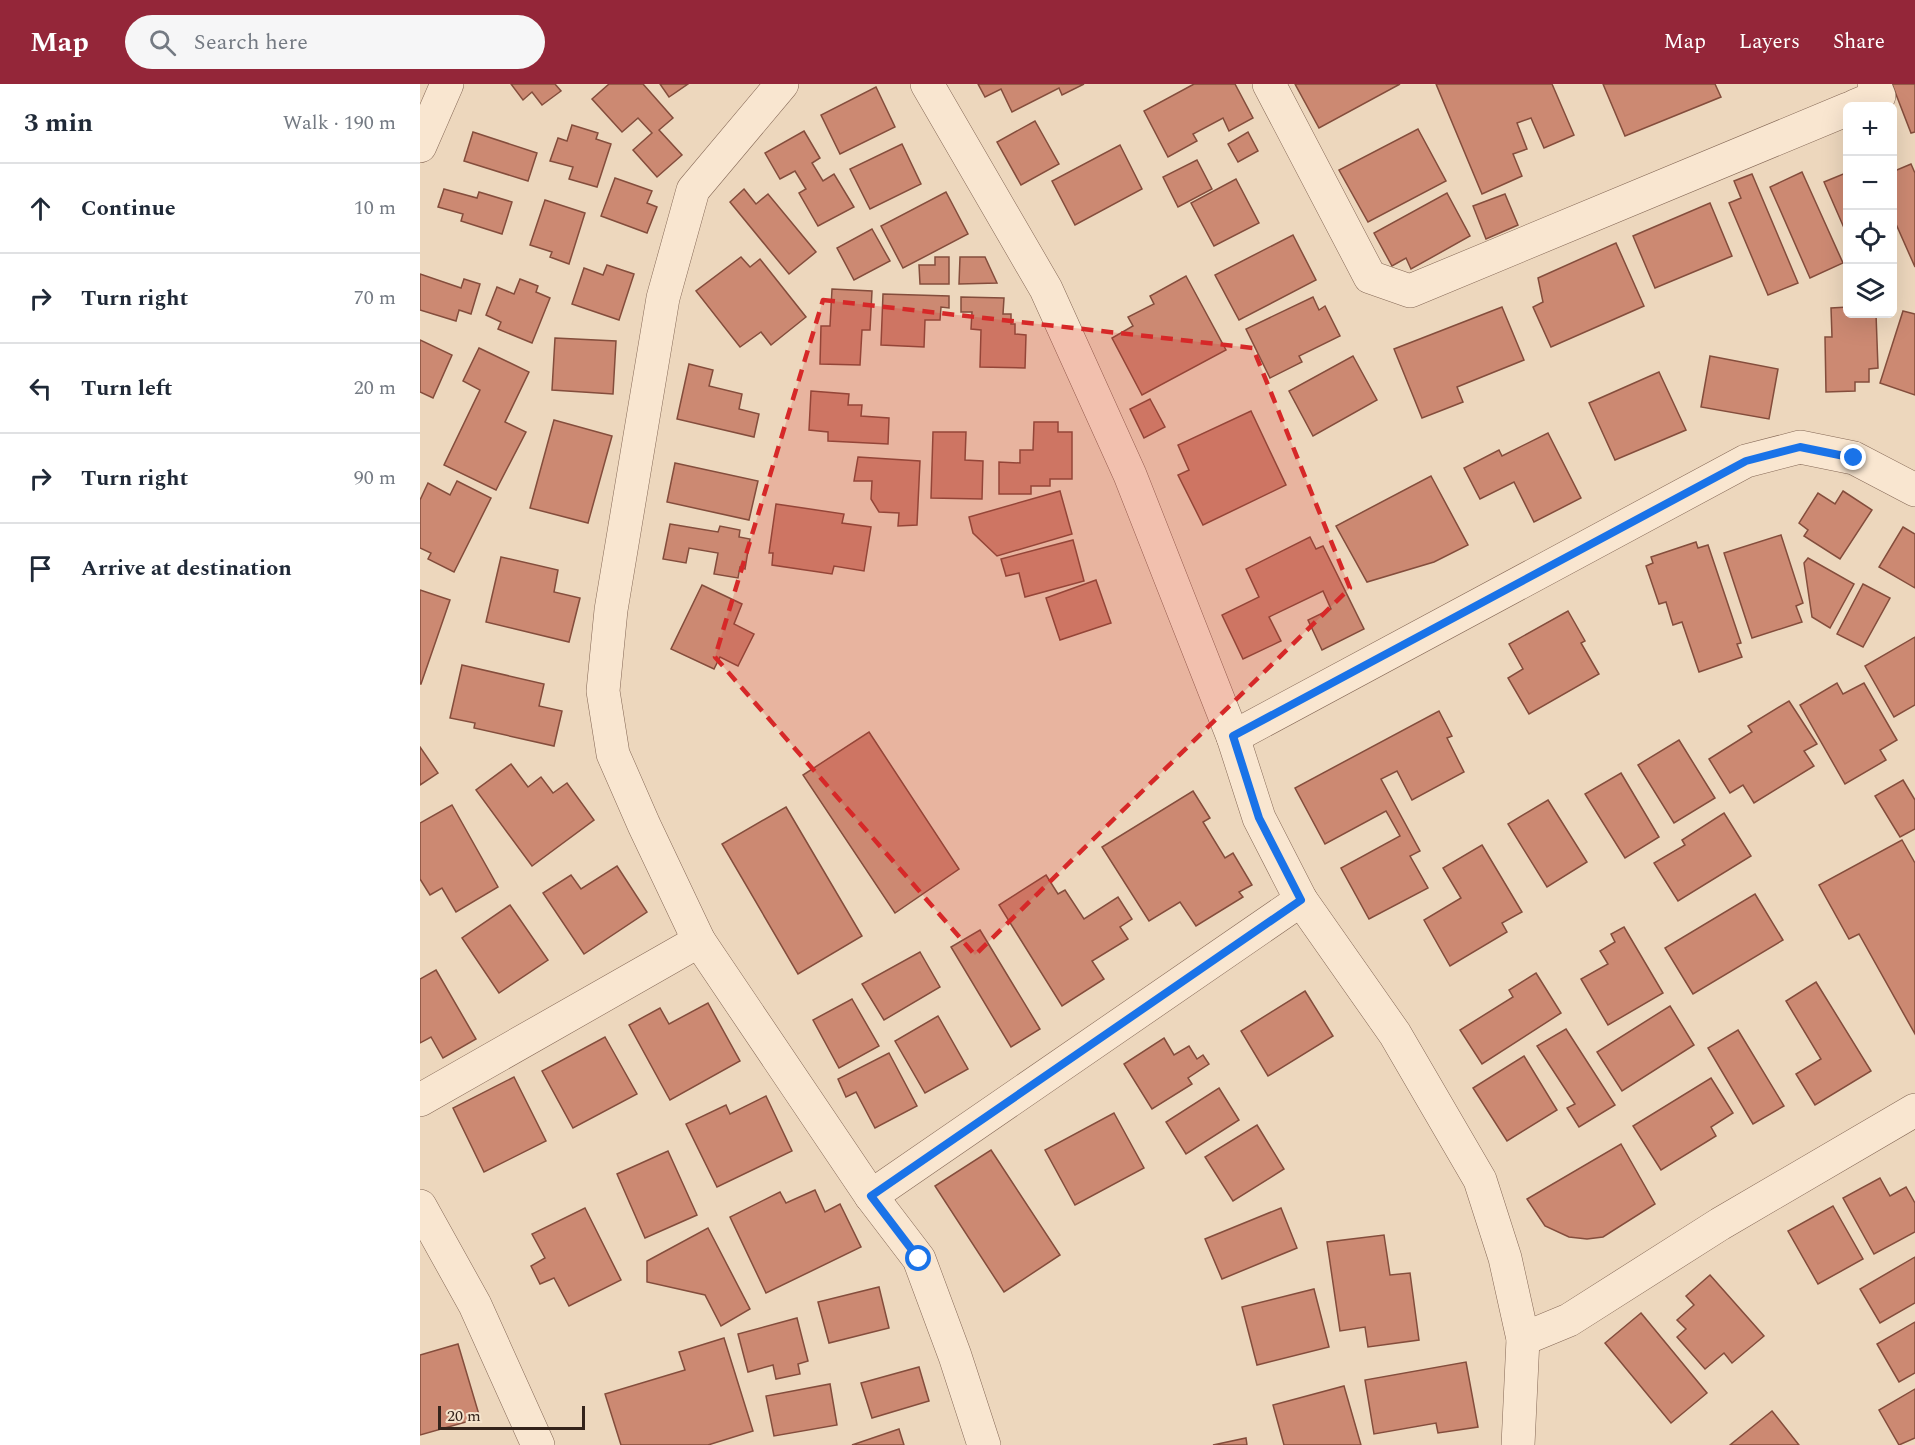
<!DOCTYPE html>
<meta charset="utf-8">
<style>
:root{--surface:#fff;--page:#f6f6f7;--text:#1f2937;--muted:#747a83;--line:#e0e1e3;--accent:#942639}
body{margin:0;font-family:Spectral,serif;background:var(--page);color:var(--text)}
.controls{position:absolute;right:18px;top:18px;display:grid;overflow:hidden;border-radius:9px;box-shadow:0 6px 24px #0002}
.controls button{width:54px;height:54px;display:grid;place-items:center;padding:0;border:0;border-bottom:2px solid var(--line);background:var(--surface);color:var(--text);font:30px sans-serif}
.scale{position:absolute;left:18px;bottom:15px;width:147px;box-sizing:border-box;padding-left:6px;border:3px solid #34231b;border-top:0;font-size:16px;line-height:21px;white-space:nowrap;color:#34231b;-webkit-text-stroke:4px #f5e3cc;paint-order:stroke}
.stop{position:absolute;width:18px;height:18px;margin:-14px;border:4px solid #1a73e8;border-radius:50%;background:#fff}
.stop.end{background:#1a73e8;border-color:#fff;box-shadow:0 2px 6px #0008}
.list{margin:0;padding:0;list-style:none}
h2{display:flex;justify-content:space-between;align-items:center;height:78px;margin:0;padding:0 24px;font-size:26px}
h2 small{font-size:20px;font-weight:400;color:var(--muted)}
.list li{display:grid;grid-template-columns:39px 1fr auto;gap:18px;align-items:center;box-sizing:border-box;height:90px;padding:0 24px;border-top:2px solid var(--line)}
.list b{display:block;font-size:22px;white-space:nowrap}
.list em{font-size:20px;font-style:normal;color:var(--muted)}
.icon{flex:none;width:33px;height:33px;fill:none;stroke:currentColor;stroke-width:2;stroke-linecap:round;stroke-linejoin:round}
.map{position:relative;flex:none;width:1495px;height:1361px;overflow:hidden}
header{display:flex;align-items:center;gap:36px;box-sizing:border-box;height:84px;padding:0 30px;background:var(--accent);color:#fff}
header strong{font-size:28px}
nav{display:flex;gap:33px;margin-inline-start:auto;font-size:21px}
.search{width:420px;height:54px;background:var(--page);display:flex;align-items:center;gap:15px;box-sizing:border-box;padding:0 21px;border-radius:33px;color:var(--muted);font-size:22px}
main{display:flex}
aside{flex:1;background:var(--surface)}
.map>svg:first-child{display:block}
</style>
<header>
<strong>Map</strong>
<div class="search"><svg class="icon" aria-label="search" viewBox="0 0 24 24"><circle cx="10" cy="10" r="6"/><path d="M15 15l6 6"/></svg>Search here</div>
<nav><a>Map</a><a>Layers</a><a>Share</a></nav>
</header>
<main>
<aside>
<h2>3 min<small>Walk · 190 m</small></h2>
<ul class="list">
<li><svg class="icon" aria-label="ahead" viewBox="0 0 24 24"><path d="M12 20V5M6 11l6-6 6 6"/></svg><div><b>Continue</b></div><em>10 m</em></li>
<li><svg class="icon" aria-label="right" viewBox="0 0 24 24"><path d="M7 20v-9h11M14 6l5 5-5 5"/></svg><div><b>Turn right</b></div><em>70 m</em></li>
<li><svg class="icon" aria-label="left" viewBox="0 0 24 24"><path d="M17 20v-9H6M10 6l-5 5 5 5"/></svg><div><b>Turn left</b></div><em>20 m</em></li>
<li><svg class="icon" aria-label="right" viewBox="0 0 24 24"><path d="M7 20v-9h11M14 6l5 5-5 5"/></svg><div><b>Turn right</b></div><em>90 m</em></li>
<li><svg class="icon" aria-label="arrive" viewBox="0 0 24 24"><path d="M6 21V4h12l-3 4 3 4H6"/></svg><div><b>Arrive at destination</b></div></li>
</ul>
</aside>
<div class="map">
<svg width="1495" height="1361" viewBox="0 0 1495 1361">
<rect width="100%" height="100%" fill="#edd7bd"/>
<g fill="#cc8972" stroke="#844d3c" stroke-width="1.5">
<path d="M 91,0 L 135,0 L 141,7 L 122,21 L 112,8 L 103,16 Z"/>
<path d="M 189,0 L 223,0 L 253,34 L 239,46 L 262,71 L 237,93 L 213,66 L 232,49 L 218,34 L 202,48 L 172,15 Z"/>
<path d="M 240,0 L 268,0 L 249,13 Z"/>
<path d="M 558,0 L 664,0 L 642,11 L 639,4 L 592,28 L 581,5 L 565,13 Z"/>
<path d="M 774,0 L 815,0 L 833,34 L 809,47 L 803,34 L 773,50 L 777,57 L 748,73 L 724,27 Z"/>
<path d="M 875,0 L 980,0 L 899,44 Z"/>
<path d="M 1016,0 L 1132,0 L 1154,51 L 1124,64 L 1111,34 L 1097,39 L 1107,65 L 1093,70 L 1102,92 L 1062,110 Z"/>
<path d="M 1183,0 L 1295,0 L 1301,13 L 1205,52 Z"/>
<path d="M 1472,0 L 1495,0 L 1495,48 L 1491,49 Z"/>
<path d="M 456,3 L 475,43 L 420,70 L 401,31 Z"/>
<path d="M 615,37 L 639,80 L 601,101 L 577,58 Z"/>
<path d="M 152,41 L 178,49 L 176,55 L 191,60 L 177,103 L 149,95 L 153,83 L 130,77 L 138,54 L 147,57 Z"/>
<path d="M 998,45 L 1026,97 L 948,138 L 919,86 Z"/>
<path d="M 384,47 L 400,74 L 392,79 L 403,97 L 414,90 L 434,123 L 398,142 L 379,109 L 386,105 L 375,87 L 360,95 L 345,69 Z"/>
<path d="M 53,48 L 117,69 L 108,97 L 44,77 Z"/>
<path d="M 828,48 L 838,67 L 818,78 L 808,60 Z"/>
<path d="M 482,60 L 501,100 L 450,125 L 430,85 Z"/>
<path d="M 700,61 L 722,105 L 655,141 L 632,97 Z"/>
<path d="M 777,76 L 792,105 L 758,123 L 743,93 Z"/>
<path d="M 1491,80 L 1495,89 L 1495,183 L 1472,131 L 1472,88 Z"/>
<path d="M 1382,88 L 1423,179 L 1390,194 L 1350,103 Z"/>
<path d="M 1428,88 L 1428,153 L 1404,98 Z"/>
<path d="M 1332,90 L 1378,199 L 1348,211 L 1309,119 L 1321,114 L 1314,97 Z"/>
<path d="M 195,94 L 232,107 L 227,119 L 237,123 L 227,149 L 181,132 Z"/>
<path d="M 816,95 L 839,139 L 794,162 L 771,119 Z"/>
<path d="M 24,105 L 57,114 L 59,108 L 92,118 L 82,150 L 41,137 L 43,130 L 18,123 Z"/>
<path d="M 324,105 L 336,120 L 348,110 L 396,168 L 369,190 L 310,118 Z"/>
<path d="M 526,108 L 548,150 L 483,184 L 461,142 Z"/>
<path d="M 1027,109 L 1050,152 L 991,185 L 986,174 L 972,182 L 954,149 Z"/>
<path d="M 1085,110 L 1098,141 L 1066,155 L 1053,122 Z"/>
<path d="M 125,116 L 165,129 L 149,180 L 130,173 L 132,168 L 110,161 Z"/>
<path d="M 1290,119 L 1312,172 L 1235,204 L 1213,152 Z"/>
<path d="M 452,145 L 470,177 L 434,196 L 417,164 Z"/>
<path d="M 873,151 L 896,196 L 819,236 L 795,191 Z"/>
<path d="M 1196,159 L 1224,222 L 1131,263 L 1113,223 L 1123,218 L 1118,194 Z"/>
<path d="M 321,173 L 330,183 L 340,175 L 386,233 L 351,261 L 341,248 L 320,263 L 276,207 Z"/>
<path d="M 515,173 L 529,173 L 529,200 L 500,200 L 499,181 L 515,181 Z"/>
<path d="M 540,173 L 565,173 L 577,199 L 539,200 Z"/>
<path d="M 187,181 L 214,190 L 199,236 L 152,220 L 164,184 L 183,191 Z"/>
<path d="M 0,190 L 41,204 L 44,195 L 60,200 L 51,230 L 39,226 L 36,237 L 0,226 Z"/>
<path d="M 766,192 L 806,266 L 722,311 L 692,254 L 713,242 L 708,233 L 734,220 L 730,212 Z"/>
<path d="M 100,195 L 118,202 L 116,208 L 130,214 L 112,259 L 78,245 L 81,238 L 66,231 L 77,203 L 94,210 Z"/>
<path d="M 412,205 L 452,207 L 450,246 L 442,246 L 440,281 L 400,280 L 401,242 L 410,242 Z"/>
<path d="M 463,210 L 529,212 L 529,224 L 521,223 L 520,236 L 505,236 L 504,263 L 461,261 Z"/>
<path d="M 541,213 L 584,214 L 583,230 L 591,230 L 591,240 L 595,240 L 595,250 L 606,251 L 605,284 L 560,283 L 561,246 L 551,245 L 552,228 L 541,228 Z"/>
<path d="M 893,213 L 899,226 L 905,222 L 920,252 L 879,272 L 882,278 L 850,294 L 826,245 Z"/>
<path d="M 1082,223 L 1104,276 L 1037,303 L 1043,318 L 1002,334 L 974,265 Z"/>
<path d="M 1428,223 L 1428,230 L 1456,230 L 1458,284 L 1449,285 L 1449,298 L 1435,298 L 1435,307 L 1406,308 L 1405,253 L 1412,253 L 1411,224 Z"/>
<path d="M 1483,227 L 1495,230 L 1495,311 L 1460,299 Z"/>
<path d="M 135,254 L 196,257 L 193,310 L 132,306 Z"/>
<path d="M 0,256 L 32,271 L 13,314 L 0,308 Z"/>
<path d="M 59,264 L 109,288 L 85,338 L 106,348 L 76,406 L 24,381 L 60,306 L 43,297 Z"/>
<path d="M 933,272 L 957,316 L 893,352 L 869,307 Z"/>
<path d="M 1290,272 L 1358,285 L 1349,335 L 1281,323 Z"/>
<path d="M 269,280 L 293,286 L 289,302 L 322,310 L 319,325 L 339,330 L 334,353 L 257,335 Z"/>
<path d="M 1239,288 L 1266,346 L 1195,376 L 1169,319 Z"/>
<path d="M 391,307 L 429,310 L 428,321 L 442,321 L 441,332 L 469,334 L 468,360 L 408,357 L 408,348 L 389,346 Z"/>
<path d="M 730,315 L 745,343 L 724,354 L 710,325 Z"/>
<path d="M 831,327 L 866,401 L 783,441 L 758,391 L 769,386 L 758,361 Z"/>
<path d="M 134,336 L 192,352 L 168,439 L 110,424 Z"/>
<path d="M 614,338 L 638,338 L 638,348 L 652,348 L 652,395 L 630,395 L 630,402 L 611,402 L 611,410 L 579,410 L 579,378 L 600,379 L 600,366 L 613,366 Z"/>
<path d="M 513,348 L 546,348 L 545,376 L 563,377 L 562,415 L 511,414 Z"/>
<path d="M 1128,349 L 1161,414 L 1114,438 L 1094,398 L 1060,415 L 1044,384 L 1079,366 L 1082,372 Z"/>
<path d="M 438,373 L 500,377 L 497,441 L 478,442 L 479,429 L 459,428 L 451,415 L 452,397 L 434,397 Z"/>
<path d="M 255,379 L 338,397 L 329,436 L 247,418 Z"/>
<path d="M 1011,392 L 1048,461 L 1014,478 L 947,498 L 916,442 Z"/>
<path d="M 37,397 L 71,414 L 34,488 L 8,475 L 11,469 L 0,464 L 0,416 L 8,399 L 30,411 Z"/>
<path d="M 640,407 L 652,450 L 577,472 L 553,449 L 549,433 Z"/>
<path d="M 1423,407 L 1452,426 L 1420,475 L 1384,452 L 1388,446 L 1379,439 L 1398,409 L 1415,420 Z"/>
<path d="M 356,420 L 424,430 L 422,439 L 451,443 L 444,487 L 414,482 L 412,490 L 352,481 L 353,469 L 349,469 Z"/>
<path d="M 250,440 L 298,448 L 300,442 L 320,446 L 319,453 L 330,455 L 325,485 L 320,483 L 318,494 L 294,490 L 298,469 L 269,464 L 266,479 L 243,475 Z"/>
<path d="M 1483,443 L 1495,450 L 1495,504 L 1459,483 Z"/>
<path d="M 1361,451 L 1383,519 L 1376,522 L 1382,538 L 1332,554 L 1304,469 Z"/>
<path d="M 890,453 L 896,465 L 903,462 L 944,545 L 902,566 L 888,536 L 911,525 L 903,507 L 849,533 L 861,557 L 823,575 L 802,531 L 839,513 L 826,485 Z"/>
<path d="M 653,456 L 664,497 L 605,513 L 599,489 L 586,492 L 581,475 Z"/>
<path d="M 1276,458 L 1278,464 L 1288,461 L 1321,559 L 1317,560 L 1322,573 L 1279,588 L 1262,538 L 1253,541 L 1246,518 L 1239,520 L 1226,482 L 1233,479 L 1231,473 Z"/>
<path d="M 81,473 L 138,486 L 134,508 L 160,514 L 149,558 L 66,538 Z"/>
<path d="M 1388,474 L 1434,500 L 1410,544 L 1392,533 L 1384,479 Z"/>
<path d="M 676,496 L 691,539 L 640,556 L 626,514 Z"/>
<path d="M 1443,500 L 1470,514 L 1443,563 L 1417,550 Z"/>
<path d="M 282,501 L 322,520 L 314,540 L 334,550 L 318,582 L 300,573 L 294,585 L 251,565 Z"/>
<path d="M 0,506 L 30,516 L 1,600 L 0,600 Z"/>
<path d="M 1148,527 L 1165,557 L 1161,559 L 1179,590 L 1109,630 L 1088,594 L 1103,585 L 1089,560 Z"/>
<path d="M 1495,553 L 1495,621 L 1474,633 L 1445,582 Z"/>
<path d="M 42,581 L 124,600 L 119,622 L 142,627 L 134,662 L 54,644 L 55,639 L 30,634 Z"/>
<path d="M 1417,599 L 1423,610 L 1444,599 L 1477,656 L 1460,666 L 1466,676 L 1425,700 L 1380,621 Z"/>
<path d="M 1369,617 L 1397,660 L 1384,667 L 1394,682 L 1334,719 L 1323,701 L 1310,709 L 1289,675 L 1332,648 L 1328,642 Z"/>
<path d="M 1019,627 L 1032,652 L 1027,654 L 1044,688 L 992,716 L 977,687 L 961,695 L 1000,767 L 990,772 L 1008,804 L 949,835 L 921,784 L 980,752 L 966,727 L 905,760 L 875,704 Z"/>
<path d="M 449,648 L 539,785 L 475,829 L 383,691 Z"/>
<path d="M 1259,656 L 1295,714 L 1254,739 L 1218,681 Z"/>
<path d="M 0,663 L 18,689 L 0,701 Z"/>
<path d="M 91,680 L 108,703 L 121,693 L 133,709 L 147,699 L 174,736 L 112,782 L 56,706 Z"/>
<path d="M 1201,689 L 1239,753 L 1205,774 L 1165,710 Z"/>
<path d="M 1483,696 L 1495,716 L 1495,745 L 1480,753 L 1455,712 Z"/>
<path d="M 773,707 L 790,734 L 783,738 L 805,774 L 813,769 L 832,801 L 819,808 L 823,813 L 776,842 L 760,818 L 729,837 L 682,763 Z"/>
<path d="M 1128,716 L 1167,778 L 1127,803 L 1088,740 Z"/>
<path d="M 32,721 L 78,803 L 36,828 L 22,804 L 10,811 L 0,795 L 0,739 Z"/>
<path d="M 366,723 L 442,852 L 378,890 L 302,760 Z"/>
<path d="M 1304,729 L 1331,772 L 1258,817 L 1234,779 L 1265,761 L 1262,756 Z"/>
<path d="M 1482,756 L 1495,779 L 1495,950 L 1439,850 L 1429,855 L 1399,801 Z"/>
<path d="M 1062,761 L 1102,828 L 1082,839 L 1087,848 L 1030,882 L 1004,836 L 1041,814 L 1023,784 Z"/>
<path d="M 197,782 L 227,828 L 164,870 L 123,809 L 151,791 L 161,805 Z"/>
<path d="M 626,791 L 638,810 L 645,806 L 664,835 L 698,813 L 712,835 L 700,843 L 708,855 L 672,877 L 684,895 L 642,922 L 579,821 Z"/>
<path d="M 1335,810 L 1363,856 L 1273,910 L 1245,864 Z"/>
<path d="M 90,821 L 128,876 L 79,909 L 42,854 Z"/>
<path d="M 1204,843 L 1243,909 L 1188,941 L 1161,895 L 1188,880 L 1180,867 L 1195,858 L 1191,850 Z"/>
<path d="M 560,846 L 620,945 L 591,963 L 531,863 Z"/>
<path d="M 500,868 L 520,903 L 464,936 L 442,900 Z"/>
<path d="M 16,886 L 56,955 L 23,974 L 11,953 L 0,959 L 0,895 Z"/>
<path d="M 1116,889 L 1141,929 L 1062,980 L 1040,946 L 1093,913 L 1089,906 Z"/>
<path d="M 1396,898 L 1451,987 L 1395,1021 L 1376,990 L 1401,975 L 1366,917 Z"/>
<path d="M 885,907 L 913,952 L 848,992 L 821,947 Z"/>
<path d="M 432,915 L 459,962 L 419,984 L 393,936 Z"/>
<path d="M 288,919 L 320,977 L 250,1016 L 209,941 L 240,924 L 249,940 Z"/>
<path d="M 1250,922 L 1274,961 L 1202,1007 L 1177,968 Z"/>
<path d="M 518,932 L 548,985 L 505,1009 L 475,957 Z"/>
<path d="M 1146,945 L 1195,1021 L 1159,1043 L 1147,1024 L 1155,1020 L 1117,962 Z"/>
<path d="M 1318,946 L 1364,1022 L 1333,1040 L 1288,964 Z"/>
<path d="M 185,953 L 217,1010 L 153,1044 L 122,987 Z"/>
<path d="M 744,954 L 754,971 L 769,962 L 777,975 L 783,971 L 789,980 L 768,994 L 772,1000 L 732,1025 L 704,980 Z"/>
<path d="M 469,969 L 497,1022 L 455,1044 L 436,1008 L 426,1013 L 418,995 Z"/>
<path d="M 1104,972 L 1137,1026 L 1087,1057 L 1053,1004 Z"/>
<path d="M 94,993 L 126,1057 L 64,1088 L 33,1024 Z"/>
<path d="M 1291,994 L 1313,1029 L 1291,1043 L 1296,1052 L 1241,1086 L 1213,1042 Z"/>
<path d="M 799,1004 L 819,1036 L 766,1070 L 746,1038 Z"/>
<path d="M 346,1012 L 372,1067 L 297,1103 L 266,1040 L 306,1021 L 310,1030 Z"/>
<path d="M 694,1029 L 724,1084 L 655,1121 L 625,1066 Z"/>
<path d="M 837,1041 L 864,1085 L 813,1117 L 785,1073 Z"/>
<path d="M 1201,1060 L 1235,1120 L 1183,1153 L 1167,1155 L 1149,1153 L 1125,1142 L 1107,1115 Z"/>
<path d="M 571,1066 L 640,1171 L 584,1208 L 515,1102 Z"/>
<path d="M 248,1067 L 277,1131 L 225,1154 L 197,1090 Z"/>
<path d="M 1460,1094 L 1470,1112 L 1486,1103 L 1495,1119 L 1495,1148 L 1454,1170 L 1423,1114 Z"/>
<path d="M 395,1106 L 405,1128 L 420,1120 L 441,1163 L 346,1209 L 310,1133 L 360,1108 L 366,1119 Z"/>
<path d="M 1413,1122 L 1443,1175 L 1398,1200 L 1368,1147 Z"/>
<path d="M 165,1124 L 201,1196 L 149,1222 L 134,1194 L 120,1200 L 111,1182 L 125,1174 L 112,1150 Z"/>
<path d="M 861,1124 L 877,1164 L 802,1195 L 785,1155 Z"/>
<path d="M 288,1144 L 330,1225 L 301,1242 L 285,1211 L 227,1198 L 227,1177 Z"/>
<path d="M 964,1151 L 970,1191 L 990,1189 L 999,1256 L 948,1263 L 945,1243 L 920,1247 L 907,1158 Z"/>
<path d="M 1495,1173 L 1495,1219 L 1460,1239 L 1440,1205 Z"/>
<path d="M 1290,1191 L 1344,1252 L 1312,1279 L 1304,1269 L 1285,1285 L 1257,1253 L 1266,1245 L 1257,1236 L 1274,1221 L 1266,1212 Z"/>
<path d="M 459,1203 L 469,1244 L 409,1259 L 398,1218 Z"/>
<path d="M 894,1205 L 909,1263 L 837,1281 L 822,1223 Z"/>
<path d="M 1221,1229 L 1287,1309 L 1251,1339 L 1185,1259 Z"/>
<path d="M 377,1234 L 388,1277 L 378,1280 L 380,1290 L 356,1295 L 353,1281 L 328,1288 L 318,1250 Z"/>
<path d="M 1495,1238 L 1495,1289 L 1479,1298 L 1457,1260 Z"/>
<path d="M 304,1254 L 333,1347 L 288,1361 L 201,1361 L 185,1310 L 265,1286 L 259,1268 Z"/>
<path d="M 38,1260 L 60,1334 L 0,1351 L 0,1271 Z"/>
<path d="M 1046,1278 L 1058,1343 L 1018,1349 L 1016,1339 L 954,1350 L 945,1296 Z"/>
<path d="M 499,1283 L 509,1317 L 452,1334 L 441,1299 Z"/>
<path d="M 410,1300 L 417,1341 L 354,1352 L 346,1312 Z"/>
<path d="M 924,1302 L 941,1361 L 864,1361 L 853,1321 Z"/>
<path d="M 1495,1305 L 1495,1354 L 1479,1361 L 1459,1326 Z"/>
<path d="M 1352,1327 L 1379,1361 L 1310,1361 Z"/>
<path d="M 479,1345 L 484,1361 L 432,1361 Z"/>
<path d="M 826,1354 L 827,1361 L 793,1361 Z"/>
</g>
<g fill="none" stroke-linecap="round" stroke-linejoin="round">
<g stroke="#856856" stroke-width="34">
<g id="minor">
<path d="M 362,0 L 273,106 L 243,214 L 191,526 L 183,607 L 193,670 L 224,741 L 279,857 L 451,1112 L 499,1175 L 535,1272 L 564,1361"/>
<path d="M 507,0 L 626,205 L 710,391 L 813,653 L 839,734 L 881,816 L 975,950 L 1060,1096 L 1085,1174 L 1103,1255 L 1098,1361"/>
<path d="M 849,0 L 950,193 L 990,207 L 1428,25"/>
<path d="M 1435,22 L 1459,12 L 1454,0"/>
<path d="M 0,62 L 27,0"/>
<path d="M 813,653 L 1326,377 L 1380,363 L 1434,374 L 1495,406"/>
<path d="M 0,1016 L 279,857"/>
<path d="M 451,1112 L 881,816"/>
<path d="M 0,1122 L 55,1221 L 118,1361"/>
<path d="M 1103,1255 L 1149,1236 L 1300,1140 L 1495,1026"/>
</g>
</g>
<use href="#minor" stroke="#f9e6d0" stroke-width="33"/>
</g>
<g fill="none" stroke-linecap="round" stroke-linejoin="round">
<path stroke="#1a73e8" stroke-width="8" d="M 499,1175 L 451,1112 L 881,816 L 839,734 L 813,652 L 1326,377 L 1380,363 L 1434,374"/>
</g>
<path fill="#d62828" fill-opacity="0.2" stroke="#d62828" stroke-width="4.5" stroke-dasharray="12 8" stroke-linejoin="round" d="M 403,216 L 833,264 L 930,504 L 555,871 L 295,573 Z"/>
</svg>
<div class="controls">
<button>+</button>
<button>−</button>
<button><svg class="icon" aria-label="locate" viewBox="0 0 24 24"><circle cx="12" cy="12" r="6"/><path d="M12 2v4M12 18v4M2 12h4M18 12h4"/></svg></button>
<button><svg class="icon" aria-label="layers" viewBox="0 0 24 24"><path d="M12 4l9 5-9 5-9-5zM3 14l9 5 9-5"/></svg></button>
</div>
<div class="scale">20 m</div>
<div class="stop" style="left:499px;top:1175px"></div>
<div class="stop end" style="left:1434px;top:374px"></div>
</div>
</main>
